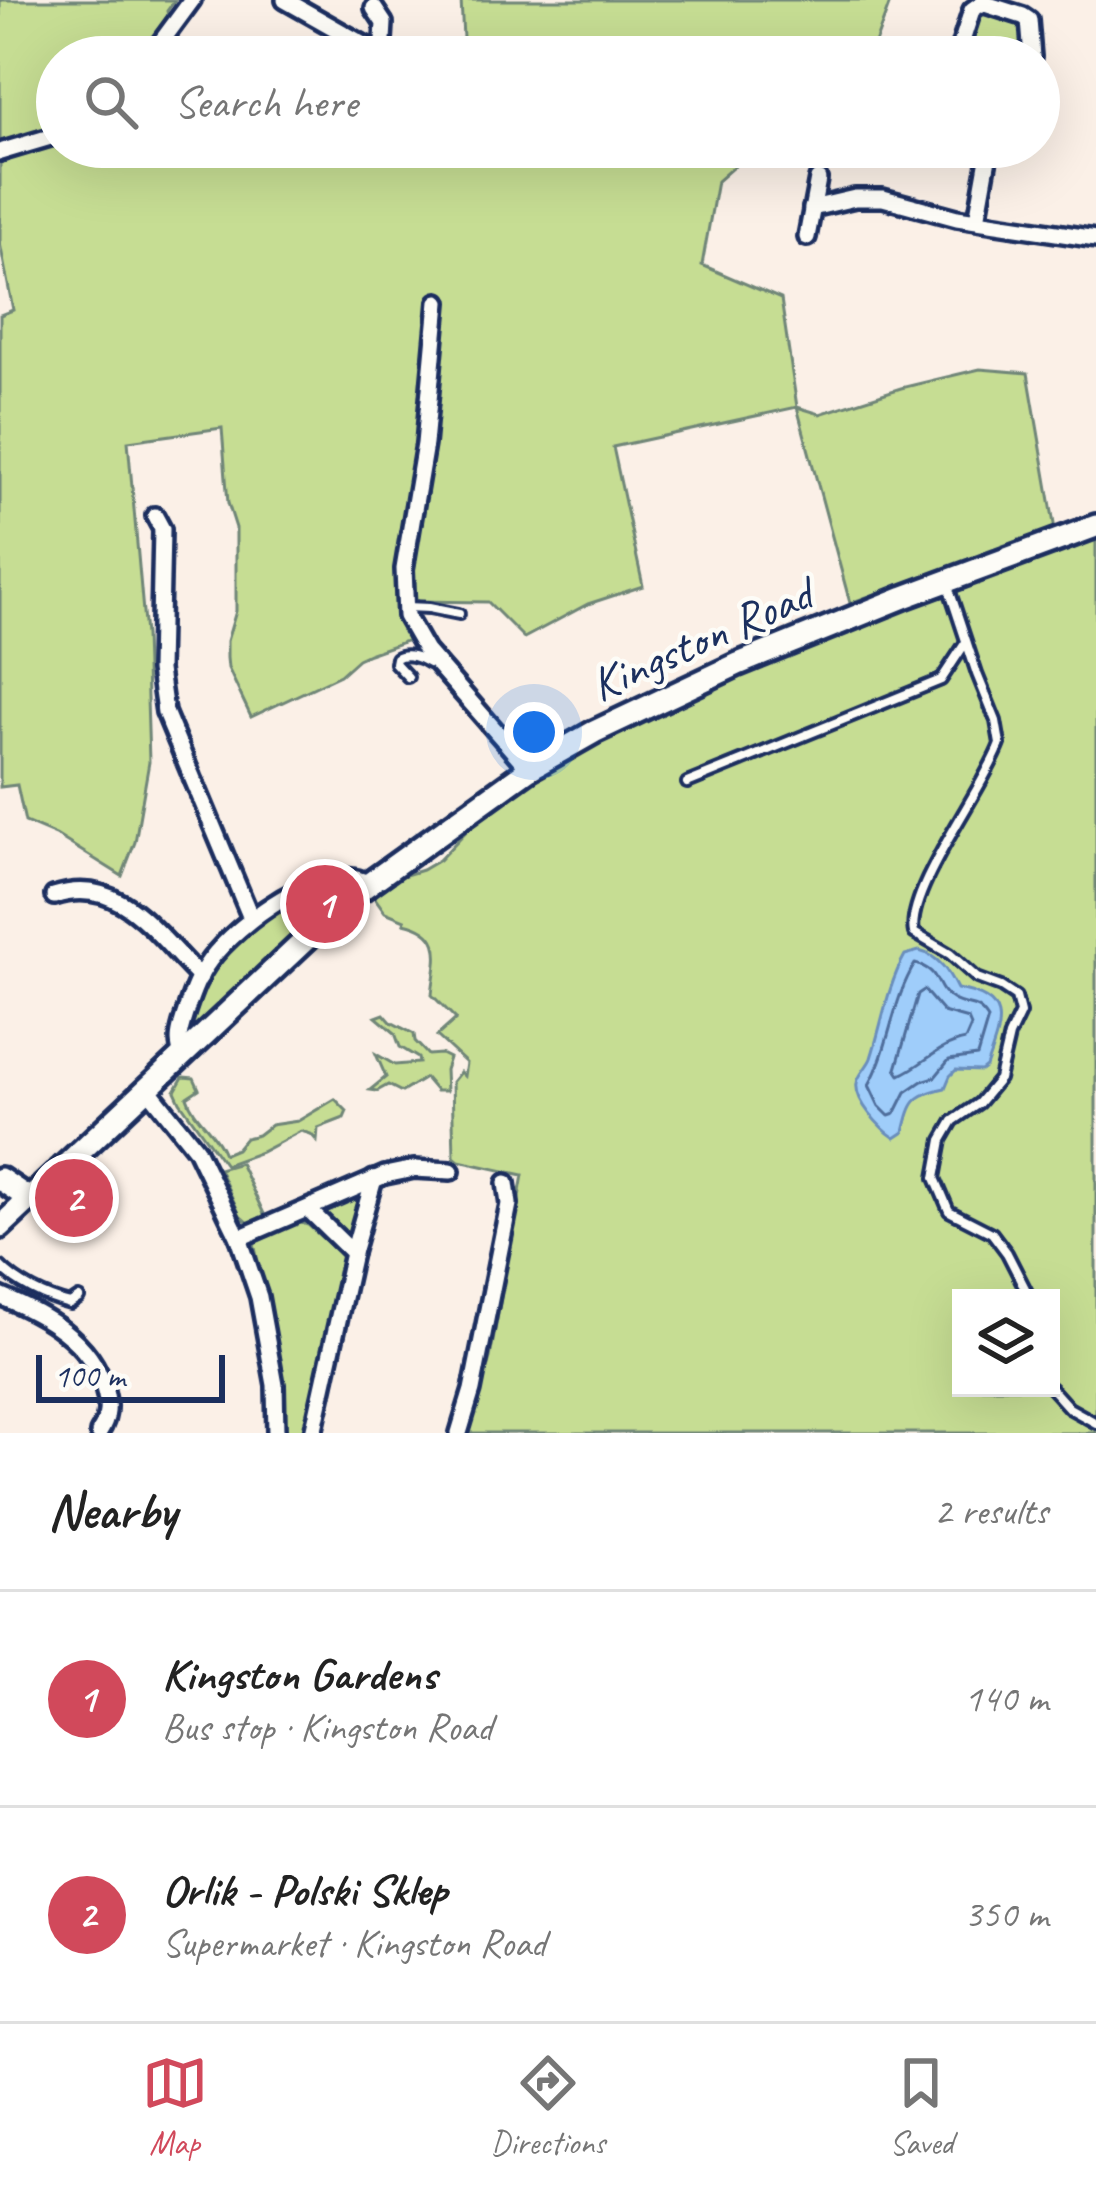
<!DOCTYPE html>
<meta charset="utf-8">
<style>
:root{--surface:#fff;--page:#f6f6f6;--text:#222;--muted:#767676;--line:#e0e0e0;--accent:#d1495b}
body{margin:0;font-family:Caveat,sans-serif;background:var(--page);color:var(--text)}
.controls{position:absolute;right:36px;bottom:36px;display:grid;overflow:hidden;border-radius:0px;box-shadow:0 12px 48px #0002}
.controls button{width:108px;height:108px;display:grid;place-items:center;padding:0;border:0;border-bottom:3px solid var(--line);background:var(--surface);color:var(--text);font:60px sans-serif}
.scale{position:absolute;left:36px;bottom:30px;width:189px;box-sizing:border-box;padding-left:12px;border:6px solid #1b2f5e;border-top:0;font-size:33px;line-height:42px;white-space:nowrap;color:#1b2f5e;-webkit-text-stroke:9px #fdfcf7;paint-order:stroke}
.you{position:absolute;left:534px;top:732px;width:42px;height:42px;margin:-30px;border:9px solid #fff;border-radius:50%;background:#1a73e8;box-shadow:0 0 0 18px #1a73e833}
.badge{display:grid;place-items:center;width:78px;height:78px;border-radius:50%;background:var(--accent);color:#fff;font-size:39px;font-weight:700}
.pin{position:absolute;translate:-50% -50%;border:6px solid #fff;box-shadow:0 3px 12px #0006}
.list{margin:0;padding:0;list-style:none}
h2{display:flex;justify-content:space-between;align-items:center;height:156px;margin:0;padding:0 48px;font-size:51px}
h2 small{font-size:39px;font-weight:400;color:var(--muted)}
.list li{display:grid;grid-template-columns:78px 1fr auto;gap:36px;align-items:center;box-sizing:border-box;height:216px;padding:0 48px;border-top:3px solid var(--line)}
.list b{display:block;font-size:45px;white-space:nowrap}
.list p{margin:0;font-size:39px;white-space:nowrap;color:var(--muted)}
.list em{font-size:39px;font-style:normal;color:var(--muted)}
.icon{flex:none;width:66px;height:66px;fill:none;stroke:currentColor;stroke-width:2;stroke-linecap:round;stroke-linejoin:round}
.map{position:relative;flex:none;width:1096px;height:1433px;overflow:hidden}
.search{position:absolute;background:var(--surface);box-shadow:0 12px 48px #0002;left:36px;right:36px;top:36px;height:132px;display:flex;align-items:center;gap:30px;box-sizing:border-box;padding:0 42px;border-radius:66px;color:var(--muted);font-size:45px}
.sheet{height:588px;background:var(--surface)}
nav{display:flex;justify-content:space-around;align-items:center;box-sizing:border-box;height:168px;border-top:3px solid var(--line);background:var(--surface);font-size:33px;color:var(--muted)}
nav a{display:grid;justify-items:center;gap:6px}
nav .on{color:var(--accent)}
.map>svg:first-child{display:block}
</style>
<div class="map">
<svg width="1096" height="1433" viewBox="0 0 1096 1433">
<rect width="100%" height="100%" fill="#fbf0e7"/>
<filter id="ink" filterUnits="userSpaceOnUse"><feTurbulence type="fractalNoise" baseFrequency=".00833" numOctaves="2"/><feDisplacementMap in="SourceGraphic" scale="24" xChannelSelector="R" yChannelSelector="G"/><feConvolveMatrix kernelMatrix="1 2 1 2 8 2 1 2 1" color-interpolation-filters="sRGB"/></filter>
<g filter="url(#ink)">
<g fill="#c6dd93" stroke="#708678" stroke-width="3" fill-rule="evenodd">
<path d="M 0,0 L 175,0 L 167,11 L 177,52 L 223,57 L 57,57 L 57,147 L 742,147 L 740,161 L 717,181 L 702,265 L 781,299 L 797,407 L 820,414 L 901,388 L 980,369 L 1028,373 L 1055,530 L 850,603 L 797,407 L 613,447 L 643,586 L 588,604 L 524,638 L 488,602 L 412,601 L 412,639 L 369,654 L 358,659 L 340,675 L 251,717 L 228,668 L 227,658 L 227,641 L 236,611 L 236,528 L 228,503 L 222,428 L 128,441 L 145,635 L 149,762 L 135,842 L 122,876 L 56,835 L 25,822 L 17,785 L 0,787 L 0,315 L 13,310 L 0,243 Z"/>
<path d="M 461,0 L 891,0 L 870,57 L 464,57 Z"/>
<path d="M 986,10 L 1023,22 L 1027,57 L 964,57 L 977,18 Z"/>
<path d="M 1096,536 L 1096,1433 L 468,1433 L 490,1358 L 523,1175 L 459,1161 L 454,1157 L 452,1082 L 460,1072 L 464,1076 L 466,1063 L 437,1036 L 456,1019 L 432,995 C 435,961 449,933 404,923 L 405,920 L 385,912 L 375,898 L 379,887 L 389,880 L 422,870 L 439,860 L 491,805 L 598,741 L 759,666 ZM 961,1298 L 1051,1298 L 1051,1388 L 961,1388 Z"/>
<path d="M 352,885 L 331,894 L 319,903 L 322,910 L 186,1039 C 194,998 211,961 243,934 C 250,928 259,926 267,920 C 301,897 310,888 352,885 Z"/>
<path d="M 384,1014 L 391,1022 L 414,1034 L 415,1041 L 428,1055 L 441,1054 L 449,1058 L 445,1070 L 446,1091 L 436,1091 L 425,1078 L 402,1092 L 388,1085 L 377,1091 L 370,1090 L 386,1077 L 376,1054 L 395,1065 L 419,1063 L 418,1058 L 400,1047 L 395,1033 L 376,1017 Z"/>
<path d="M 183,1077 L 194,1078 L 199,1089 L 187,1097 C 193,1118 216,1132 224,1154 L 236,1149 L 245,1138 L 258,1135 L 271,1125 L 298,1121 L 335,1099 L 347,1111 L 344,1118 L 318,1128 L 317,1141 L 311,1134 L 301,1131 L 261,1152 L 225,1165 L 180,1102 L 175,1091 Z"/>
<path d="M 240,1163 L 265,1216 L 249,1223 L 240,1215 L 219,1169 Z"/>
<path d="M 357,1195 C 361,1207 355,1227 347,1237 L 320,1215 L 320,1208 Z"/>
<path d="M 301,1223 L 308,1225 L 343,1257 L 344,1269 L 306,1433 L 285,1433 L 283,1377 L 254,1243 L 293,1224 Z"/>
</g>
<path fill="#9fcdfa" stroke="#6a8ebc" stroke-width="3" d="M 919,951 C 939,956 948,971 957,989 C 1013,998 1001,1025 986,1067 L 981,1071 L 956,1070 L 950,1076 L 945,1088 C 913,1095 911,1102 904,1132 L 895,1138 C 881,1129 854,1101 857,1083 C 858,1075 868,1066 871,1058 C 882,1024 887,987 905,955 Z"/>
<g fill="none" stroke-linecap="round" stroke-linejoin="round">
<g stroke="#506e9c" stroke-width="3">
<path d="M 915,964 C 942,970 934,989 952,999 C 968,1009 976,1000 988,1019 L 977,1056 L 949,1060 L 935,1077 L 922,1081 L 906,1092 L 895,1114 L 889,1116 L 879,1106 L 869,1085 C 890,1048 892,1000 915,964 Z"/>
<path d="M 924,990 L 943,1012 L 968,1019 L 971,1026 L 965,1040 C 939,1045 923,1065 900,1075 L 896,1069 L 918,994 Z"/>
</g>
<g stroke="#1b2f5e" stroke-width="16">
<g id="lane">
<path d="M 947,583 L 977,674 L 996,721 L 1000,744 C 984,789 905,892 914,933 L 950,954 L 977,978 L 1001,987 L 1016,997 L 1020,1013 L 1009,1036 L 999,1079 L 979,1103 L 953,1121 L 942,1140 L 935,1178 L 949,1211 L 992,1233 L 1007,1253 L 1030,1298"/>
<path d="M 407,607 L 429,608 L 459,614"/>
<path d="M 408,677 L 395,663 L 396,658 C 406,652 420,657 429,663"/>
<path d="M 687,783 L 941,680 L 966,642"/>
<path d="M 0,1266 C 17,1284 46,1298 70,1304 L 79,1298"/>
<path d="M 1051,1388 L 1069,1408 L 1096,1423"/>
</g>
</g>
<g stroke="#1b2f5e" stroke-width="24">
<g id="street">
<path d="M 285,0 L 382,55"/>
<path d="M 374,8 L 384,23 L 382,57"/>
<path d="M 150,57 L 192,0"/>
<path d="M 957,57 L 972,10 L 982,3 L 1023,16 L 1029,20 L 1032,57"/>
<path d="M 0,152 L 57,135"/>
<path d="M 812,208 L 855,198 L 883,198 L 957,218 L 1096,239"/>
<path d="M 977,220 L 990,147"/>
<path d="M 807,237 L 818,179"/>
<path d="M 438,302 L 425,444 L 404,569 L 406,616 L 426,651 L 529,769"/>
<path d="M 155,516 L 162,529 L 159,670 L 165,712 L 251,918"/>
<path d="M 54,896 C 121,874 157,936 200,977"/>
<path d="M 183,1056 C 175,1041 181,1027 186,1011 C 192,993 198,976 210,960 C 236,925 324,856 369,884"/>
<path d="M 148,1089 L 196,1149 L 239,1238 L 259,1297 L 275,1385 L 276,1433"/>
<path d="M 308,1209 L 353,1253"/>
<path d="M 239,1238 L 385,1175 L 414,1169 L 451,1171"/>
<path d="M 0,1296 C 43,1314 91,1340 104,1388 C 109,1404 109,1418 99,1433"/>
<path d="M 313,1433 L 353,1253 L 374,1179"/>
<path d="M 459,1433 L 472,1390 L 509,1204 L 506,1183"/>
</g>
</g>
<g stroke="#1b2f5e" stroke-width="30">
<g id="secondary">
<path d="M 0,1179 L 28,1198"/>
<path d="M 0,1227 L 352,896 L 529,769 L 594,732 L 738,664 L 904,597 L 1096,526"/>
</g>
</g>
<use href="#lane" stroke="#fdfcf7" stroke-width="8"/>
<use href="#street" stroke="#fdfcf7" stroke-width="15"/>
<use href="#secondary" stroke="#fdfcf7" stroke-width="21"/>
</g>
</g>
<g text-anchor="middle" dominant-baseline="central" stroke-width="9" stroke-linejoin="round" paint-order="stroke">
<g font-size="48" fill="#1b2f5e" stroke="#fdfcf7">
<text transform="translate(701 639) rotate(-24)">Kingston Road</text>
</g>
</g>
</svg>
<div class="controls">
<button><svg class="icon" aria-label="layers" viewBox="0 0 24 24"><path d="M12 4l9 5-9 5-9-5zM3 14l9 5 9-5"/></svg></button>
</div>
<div class="scale">100 m</div>
<div class="you"></div>
<div class="pin badge" style="left:325px;top:904px">1</div>
<div class="pin badge" style="left:74px;top:1198px">2</div>
<div class="search"><svg class="icon" aria-label="search" viewBox="0 0 24 24"><circle cx="10" cy="10" r="6"/><path d="M15 15l6 6"/></svg>Search here</div>
</div>
<section class="sheet">
<h2>Nearby<small>2 results</small></h2>
<ul class="list">
<li><span class="badge">1</span><div><b>Kingston Gardens</b><p>Bus stop · Kingston Road</p></div><em>140 m</em></li>
<li><span class="badge">2</span><div><b>Orlik - Polski Sklep</b><p>Supermarket · Kingston Road</p></div><em>350 m</em></li>
</ul>
</section>
<nav>
<a class="on"><svg class="icon" aria-label="map" viewBox="0 0 24 24"><path d="M3 6l6-2 6 2 6-2v14l-6 2-6-2-6 2zM9 4v14M15 6v14"/></svg>Map</a>
<a><svg class="icon" aria-label="directions" viewBox="0 0 24 24"><path d="M12 3l9 9-9 9-9-9zM9 14v-3h6M13 9l2 2-2 2"/></svg>Directions</a>
<a><svg class="icon" aria-label="saved" viewBox="0 0 24 24"><path d="M7 4h10v16l-5-4-5 4z"/></svg>Saved</a>
</nav>
